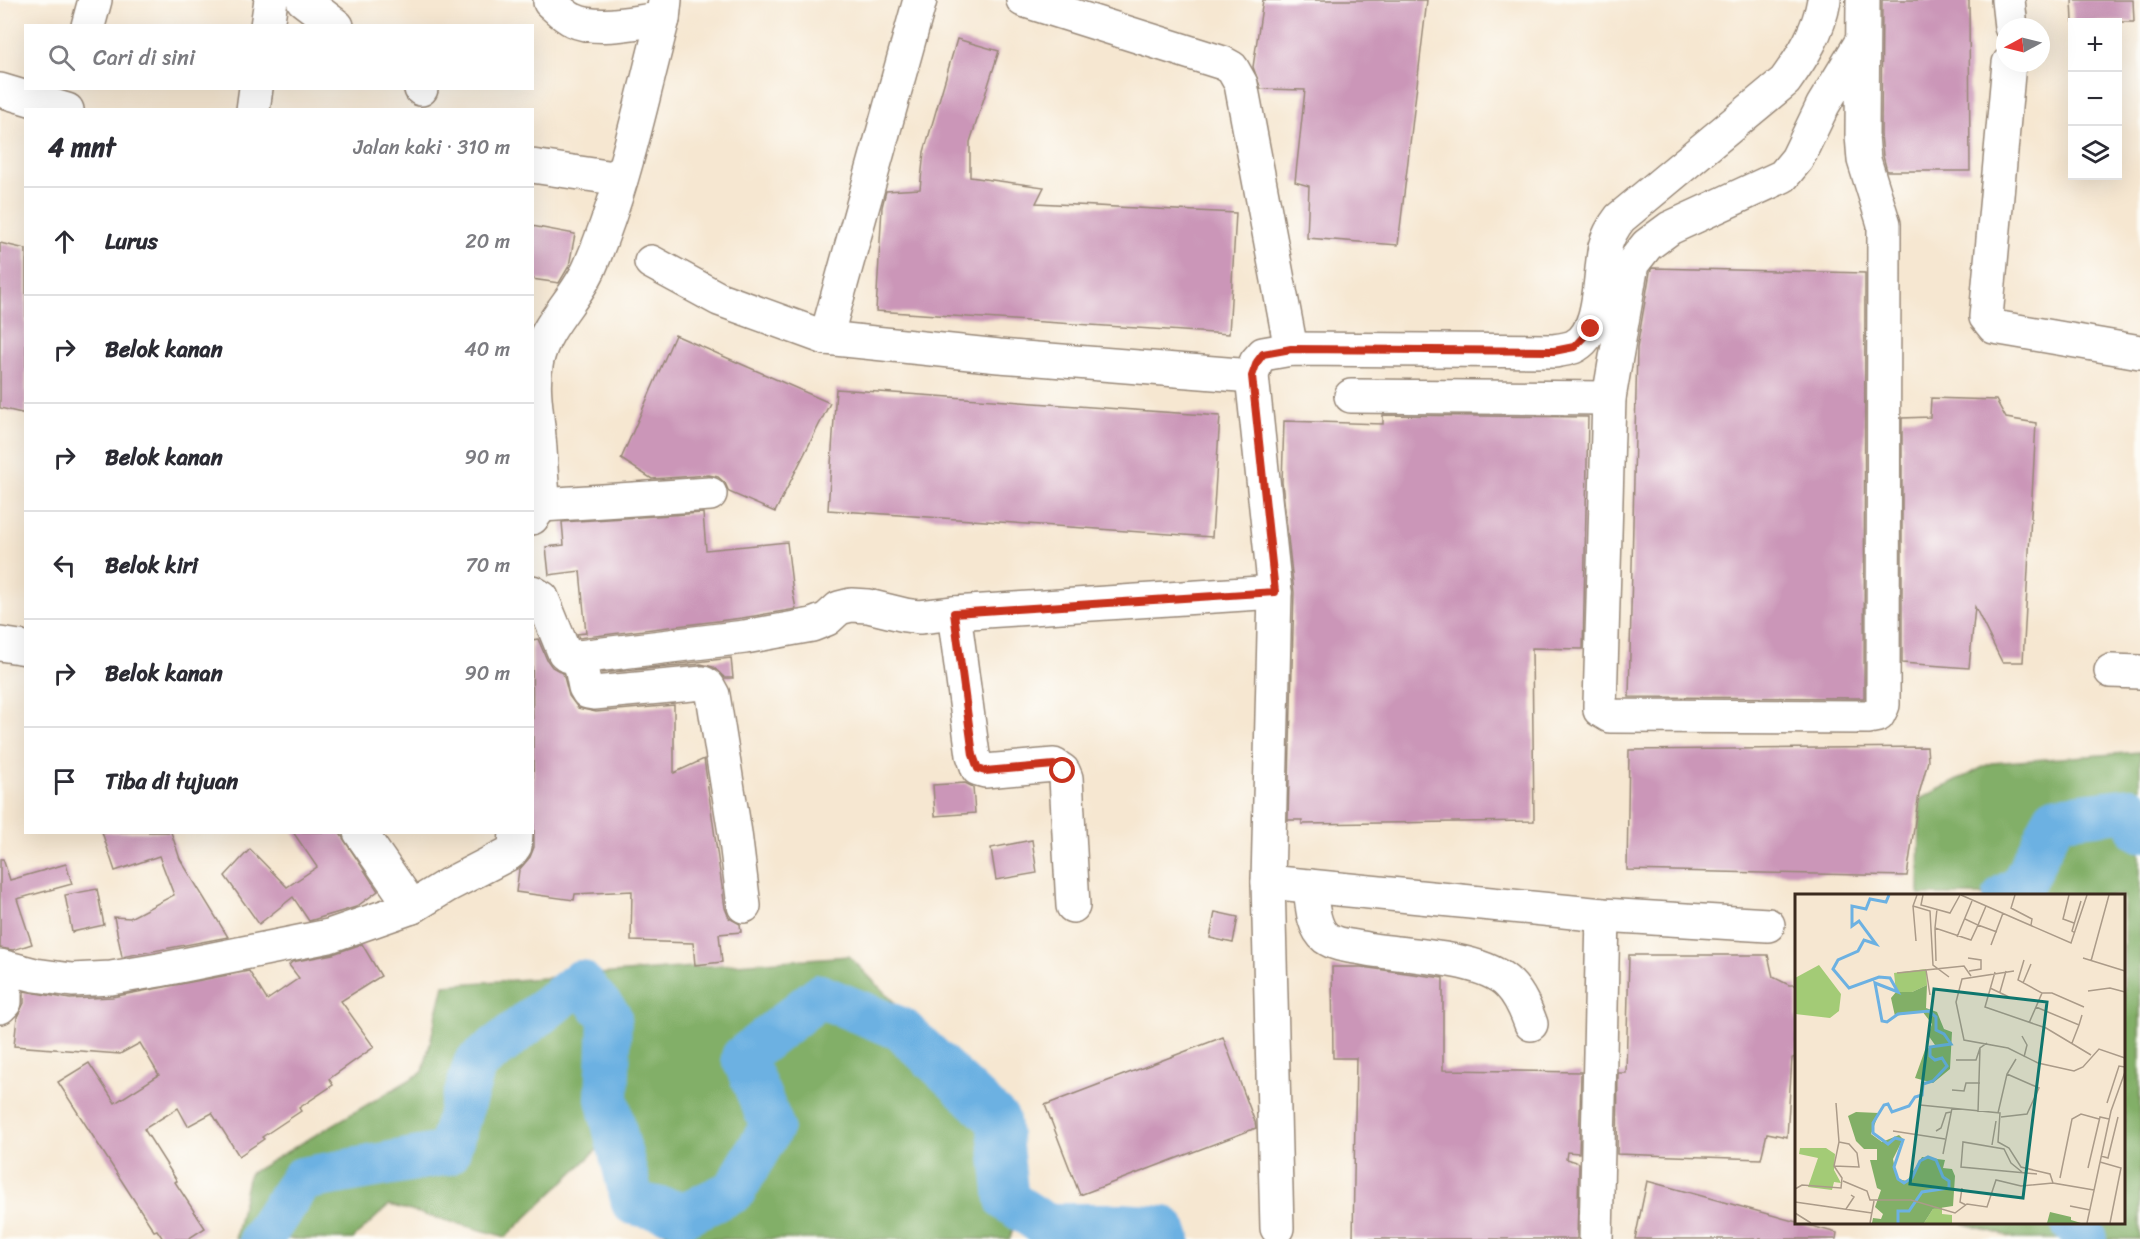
<!DOCTYPE html>
<html lang="id">
<meta charset="utf-8">
<style>
:root{--surface:#fff;--page:#f7f7f7;--text:#2b2b33;--muted:#7c7c81;--line:#e1e1e2}
body{margin:0;font-family:Sriracha,sans-serif;background:var(--page);color:var(--text)}
.controls{position:absolute;right:18px;top:18px;display:grid;overflow:hidden;border-radius:0px;box-shadow:0 6px 24px #0002}
.controls button{width:54px;height:54px;display:grid;place-items:center;padding:0;border:0;border-bottom:2px solid var(--line);background:var(--surface);color:var(--text);font:30px sans-serif}
.compass{position:absolute;left:1996px;top:18px;width:54px;height:54px;border-radius:50%;background:var(--surface);box-shadow:0 6px 24px #0002;rotate:263deg}
.stop{position:absolute;width:18px;height:18px;margin:-14px;border:4px solid #c8321e;border-radius:50%;background:#fff}
.stop.end{background:#c8321e;border-color:#fff;box-shadow:0 2px 6px #0008}
.list{margin:0;padding:0;list-style:none}
h2{display:flex;justify-content:space-between;align-items:center;height:78px;margin:0;padding:0 24px;font-size:26px}
h2 small{font-size:20px;font-weight:400;color:var(--muted)}
.list li{display:grid;grid-template-columns:39px 1fr auto;gap:18px;align-items:center;box-sizing:border-box;height:108px;padding:0 24px;border-top:2px solid var(--line)}
.list b{display:block;font-size:22px;white-space:nowrap}
.list em{font-size:20px;font-style:normal;color:var(--muted)}
.icon{flex:none;width:33px;height:33px;fill:none;stroke:currentColor;stroke-width:2;stroke-linecap:round;stroke-linejoin:round}
.map{position:relative;flex:none;width:2140px;height:1239px;overflow:hidden}
.search{position:absolute;background:var(--surface);box-shadow:0 6px 24px #0002;left:24px;top:24px;width:510px;height:66px;display:flex;align-items:center;gap:15px;box-sizing:border-box;padding:0 21px;border-radius:0px;color:var(--muted);font-size:22px}
.panel{position:absolute;background:var(--surface);box-shadow:0 6px 24px #0002;left:24px;top:108px;width:510px;height:726px;border-radius:0px}
.map>svg:first-child{display:block}
</style>
<div class="map">
<svg width="2140" height="1239" viewBox="0 0 2140 1239">
<rect width="100%" height="100%" fill="#fdfcf7"/>
<filter id="ink" filterUnits="userSpaceOnUse"><feTurbulence type="fractalNoise" baseFrequency=".0167" numOctaves="2"/><feDisplacementMap in="SourceGraphic" scale="12" xChannelSelector="R" yChannelSelector="G"/><feConvolveMatrix kernelMatrix="1 2 1 2 8 2 1 2 1" color-interpolation-filters="sRGB"/></filter>
<filter id="wash" filterUnits="userSpaceOnUse"><feTurbulence type="fractalNoise" baseFrequency=".008" numOctaves="4" result="noise"/><feDisplacementMap in="SourceGraphic" scale="24" xChannelSelector="R" yChannelSelector="G"/><feGaussianBlur stdDeviation="1.35" result="paint"/><feColorMatrix in="noise" values="0 0 0 0 0 0 0 0 0 0 0 0 0 0 0 0 0 1.4 0 .05"/><feComposite in="paint" operator="in"/></filter>
<g filter="url(#wash)">
<rect width="100%" height="100%" fill="#f6e7d1"/>
<g fill="#82af67" stroke="#5e6c42" stroke-width="1.5">
<path d="M 2140,752 L 2140,1239 L 2017,1239 L 1962,1223 L 2124,1222 L 2124,896 L 1919,895 L 1920,799 L 1991,763 Z"/>
<path d="M 849,956 L 1015,1127 L 1022,1199 L 1010,1239 L 670,1239 L 602,1145 L 506,1237 L 389,1205 L 353,1239 L 235,1239 L 249,1174 L 423,1072 L 444,985 Z"/>
</g>
<g fill="none" stroke-linecap="round" stroke-linejoin="round">
<g stroke="#6cb1e2" stroke-width="44">
<path d="M 2005,896 L 2021,887 L 2055,818 L 2131,809 L 2140,830"/>
<path d="M 2072,1222 L 2075,1224 L 2086,1239"/>
<path d="M 261,1239 L 302,1179 L 448,1153 L 475,1064 L 580,982 L 610,1017 L 607,1099 L 633,1203 L 685,1214 L 734,1191 L 772,1126 L 743,1057 L 820,996 L 901,1029 L 998,1120 L 1007,1200 L 1045,1225 L 1121,1225 L 1164,1228 L 1169,1239"/>
</g>
</g>
<g id="blocks">
<g fill="#cb96b8">
<path d="M 1263,0 L 1427,0 L 1398,245 L 1307,238 L 1309,186 L 1295,182 L 1305,90 L 1261,89 L 1253,67 Z"/>
<path d="M 1882,0 L 1969,0 L 1970,171 L 1887,171 L 1883,156 L 1881,134 Z"/>
<path d="M 2072,0 L 2133,0 L 2134,22 L 2073,22 Z"/>
<path d="M 957,39 L 999,51 L 970,142 L 970,177 L 1044,187 L 1036,203 L 1236,213 L 1229,334 L 876,311 L 882,207 L 886,191 L 920,189 L 924,152 Z"/>
<path d="M 532,226 L 575,234 L 569,266 L 559,283 L 532,279 Z"/>
<path d="M 0,243 L 26,249 L 26,414 L 0,408 Z"/>
<path d="M 1652,268 L 1865,273 L 1864,698 L 1629,697 L 1637,348 L 1650,272 Z"/>
<path d="M 675,335 L 830,403 L 775,512 L 729,492 L 725,483 L 718,477 L 709,475 L 652,479 L 621,459 Z"/>
<path d="M 836,389 L 1220,416 L 1212,537 L 828,510 Z"/>
<path d="M 1931,398 L 1996,400 L 2006,418 L 2036,423 L 2023,662 L 2002,662 L 1975,607 L 1969,668 L 1902,663 L 1902,418 L 1930,417 Z"/>
<path d="M 1383,415 L 1588,417 L 1583,649 L 1532,648 L 1534,821 L 1302,824 L 1302,820 L 1288,820 L 1294,592 L 1282,482 L 1284,421 L 1383,424 Z"/>
<path d="M 703,513 L 706,550 L 787,542 L 793,593 L 796,609 L 742,618 L 579,638 L 577,634 L 586,633 L 580,571 L 549,575 L 546,547 L 564,545 L 562,522 Z"/>
<path d="M 538,639 L 547,660 L 552,667 L 563,673 L 569,696 L 578,708 L 596,712 L 674,705 L 674,773 L 704,759 L 725,908 L 729,918 L 740,924 L 741,932 L 719,934 L 722,962 L 695,965 L 693,943 L 631,941 L 632,891 L 575,894 L 574,900 L 516,892 L 519,870 L 530,857 L 534,847 L 532,640 Z"/>
<path d="M 731,658 L 733,678 L 725,678 L 713,667 L 701,664 L 601,673 Z"/>
<path d="M 1927,747 L 1928,761 L 1919,794 L 1907,876 L 1627,870 L 1629,750 Z"/>
<path d="M 965,783 L 973,787 L 975,813 L 935,816 L 933,785 Z"/>
<path d="M 102,832 L 171,832 L 180,859 L 228,937 L 122,957 L 114,917 L 130,918 L 174,895 L 159,856 L 115,871 Z"/>
<path d="M 293,832 L 339,832 L 378,891 L 356,907 L 309,921 L 293,897 L 259,924 L 225,876 L 250,849 L 287,887 L 317,867 Z"/>
<path d="M 1032,840 L 1037,873 L 996,880 L 991,848 Z"/>
<path d="M 0,859 L 3,859 L 10,880 L 66,864 L 72,884 L 17,899 L 32,944 L 13,950 L 0,948 Z"/>
<path d="M 97,889 L 104,925 L 72,932 L 65,895 Z"/>
<path d="M 1215,912 L 1238,917 L 1233,943 L 1210,938 Z"/>
<path d="M 362,944 L 381,976 L 341,1001 L 374,1047 L 329,1079 L 333,1085 L 299,1108 L 301,1111 L 262,1137 L 264,1139 L 239,1156 L 212,1113 L 188,1126 L 178,1108 L 144,1129 L 177,1181 L 175,1182 L 205,1228 L 188,1239 L 163,1239 L 157,1230 L 154,1231 L 58,1082 L 89,1063 L 115,1103 L 159,1075 L 140,1043 L 120,1054 L 14,1046 L 17,1017 L 24,1003 L 24,991 L 70,999 L 112,997 L 249,971 L 267,1000 L 299,978 L 289,965 L 292,962 L 333,954 Z"/>
<path d="M 1629,955 L 1768,955 L 1773,977 L 1789,985 L 1797,985 L 1797,1057 L 1792,1058 L 1787,1137 L 1767,1133 L 1761,1159 L 1617,1154 L 1618,1073 L 1626,1073 Z"/>
<path d="M 1332,967 L 1361,967 L 1443,978 L 1443,1070 L 1581,1072 L 1579,1153 L 1567,1152 L 1566,1159 L 1579,1163 L 1577,1239 L 1353,1239 L 1356,1058 L 1333,1058 Z"/>
<path d="M 1223,1037 L 1255,1122 L 1256,1128 L 1080,1195 L 1045,1105 Z"/>
<path d="M 1647,1181 L 1837,1233 L 1836,1239 L 1635,1239 Z"/>
</g>
</g>
</g>
<g filter="url(#ink)">
<use href="#blocks" fill-opacity="0" stroke="#988878" stroke-width="1.5"/>
<g fill="none" stroke-linecap="round" stroke-linejoin="round">
<g stroke="#988878" stroke-width="36">
<g id="minor">
<path d="M 303,0 L 337,26"/>
<path d="M 1023,0 L 1223,63 L 1232,68 L 1241,84 L 1291,349"/>
<path d="M 2008,0 L 2011,27"/>
<path d="M 550,2 C 557,8 564,16 573,20 C 598,32 636,21 663,19"/>
<path d="M 88,26 L 95,0"/>
<path d="M 267,26 L 271,0"/>
<path d="M 1862,41 L 1823,105 L 1797,159 L 1783,176 L 1670,228 L 1647,245 L 1632,264 L 1609,398 L 1600,704 L 1600,710 L 1610,716 L 1868,717 L 1878,715 L 1883,705 L 1884,224 L 1864,160 L 1862,135 L 1863,0"/>
<path d="M 2009,63 L 1986,317 L 1994,327 L 2140,352"/>
<path d="M 421,88 L 421,89"/>
<path d="M 0,90 L 67,110"/>
<path d="M 253,110 L 256,88"/>
<path d="M 532,166 L 621,179"/>
<path d="M 651,262 L 719,299 L 826,338 L 999,356 L 1252,376"/>
<path d="M 826,338 L 920,0"/>
<path d="M 1351,396 L 1609,398"/>
<path d="M 542,505 L 710,494"/>
<path d="M 532,518 L 542,505 L 543,496 C 541,477 541,457 539,437 C 537,411 531,385 537,360 C 545,325 575,300 589,269 C 624,189 641,102 663,19 L 665,0"/>
<path d="M 532,592 L 542,598 L 564,652 L 569,656 L 579,657 L 745,637 L 812,625 L 827,619 L 839,608 L 851,605 L 868,606 L 905,615 L 919,617 L 954,613 L 1275,592"/>
<path d="M 954,613 L 973,755 L 978,769 L 985,771 L 1054,765 L 1063,771 L 1066,778 L 1073,906"/>
<path d="M 0,644 L 26,648"/>
<path d="M 579,657 L 585,687 L 588,692 L 594,693 L 703,683 L 708,686 L 713,695 L 735,833 L 744,906"/>
<path d="M 2111,671 L 2140,672"/>
<path d="M 360,832 L 412,907"/>
<path d="M 1268,882 L 1603,915 L 1768,925"/>
<path d="M 1310,886 C 1312,902 1312,927 1326,938 C 1337,946 1354,946 1367,949 C 1405,956 1482,956 1509,984 C 1520,995 1526,1010 1531,1024"/>
<path d="M 0,966 L 35,975 L 72,980 L 111,978 L 159,970 L 329,936 L 412,907 L 448,885 L 510,853 L 515,846 L 516,832"/>
<path d="M 0,1007 L 5,1002 L 5,968"/>
<path d="M 1277,1228 L 1268,882 L 1275,592 L 1252,376 L 1256,362 L 1263,354 L 1291,349 L 1554,351 C 1560,350 1567,349 1573,347 C 1603,334 1599,274 1605,247 C 1608,235 1613,227 1620,218 L 1785,81 C 1803,56 1819,31 1824,0"/>
<path d="M 1596,1239 L 1603,915"/>
</g>
</g>
<use href="#minor" stroke="#fff" stroke-width="33"/>
</g>
</g>
<g fill="none" stroke-linecap="round" stroke-linejoin="round" filter="url(#ink)">
<path stroke="#c8321e" stroke-width="8" d="M 1063,771 L 1054,765 L 985,771 L 978,769 L 973,755 L 954,613 L 1275,592 L 1252,376 L 1257,362 L 1263,354 L 1291,349 L 1554,351 L 1574,347 L 1591,329"/>
</g>
<g transform="translate(1795 894)">
<rect width="330" height="330" fill="#f6e7d1"/>
<path d="M 24,71 L 46,100 L 44,117 L 35,124 L 0,120 L 0,84 ZM 131,75 L 132,91 L 117,98 L 101,98 L 99,79 ZM 5,254 L 31,254 L 40,260 L 39,276 L 46,289 L 39,288 L 37,296 L 13,293 L 23,264 L 4,260 ZM 147,312 L 147,320 L 157,321 L 157,329 L 129,329 L 138,315 Z" fill="#a3cb76"/>
<path d="M 132,91 L 131,114 L 142,118 L 149,135 L 157,138 L 155,175 L 138,189 L 120,184 L 130,156 L 140,151 L 133,141 L 137,130 L 127,117 L 100,122 L 96,104 L 101,98 L 117,98 ZM 61,218 L 84,219 L 76,240 L 87,248 L 104,241 L 108,245 L 98,265 L 102,285 L 112,287 L 127,263 L 150,266 L 148,274 L 157,275 L 160,282 L 158,312 L 138,315 L 129,329 L 77,329 L 78,324 L 86,325 L 88,320 L 80,313 L 86,296 L 82,294 L 75,266 L 82,266 L 82,255 L 69,255 L 61,247 L 53,222 ZM 255,318 L 276,323 L 276,326 L 286,329 L 252,329 Z" fill="#82af67"/>
<path fill="none" stroke="#6cb1e2" stroke-width="3" d="M 94,1 L 91,8 L 75,5 L 71,15 L 57,12 L 57,32 L 64,27 L 81,50 L 69,46 L 63,57 L 43,66 L 38,75 L 54,94 L 84,83 L 95,84 L 103,98 L 80,89 L 87,127 L 92,128 L 103,120 L 134,117 L 141,123 L 141,136 L 149,140 L 156,150 L 135,153 L 135,162 L 140,166 L 147,164 L 152,172 L 138,187 L 128,190 L 127,201 L 120,203 L 114,212 L 97,218 L 93,210 L 89,211 L 78,229 L 78,239 L 93,250 L 100,244 L 108,246 L 99,273 L 103,285 L 109,289 L 117,284 L 125,267 L 133,263 L 141,266 L 148,283 L 154,287 L 154,294 L 127,298 L 114,317 L 103,317 L 103,329"/>
<path fill="none" stroke="#ab9b89" stroke-width="1.5" d="M 122,1 L 118,12 L 135,17 L 138,71 L 154,83M 128,1 L 126,11 L 155,19 L 165,1M 166,1 L 276,49 L 292,1M 220,1 L 216,14 L 237,25 L 236,31M 274,1 L 268,25 L 279,29M 118,12 L 121,47M 191,12 L 183,31 L 202,38M 142,15 L 140,34 L 176,46 L 183,31 L 170,25M 140,34 L 141,67M 280,39 L 277,37 L 286,7M 162,43 L 177,7M 196,51 L 208,19M 173,64 L 186,66 L 186,75 L 174,77M 288,64 L 330,77M 229,66 L 223,86 L 247,99 L 234,129M 296,67 L 314,1M 219,77 L 167,85 L 161,108 L 169,146 L 213,154 L 243,169 L 279,177 L 288,173 L 304,155 L 330,164M 200,78 L 190,113 L 251,134 L 296,161M 102,79 L 131,76M 228,89 L 236,70M 195,94 L 214,103M 293,97 L 315,94 L 330,98M 205,98 L 211,77M 247,99 L 257,99 L 289,113M 135,101 L 131,76 L 169,72 L 176,82M 241,113 L 284,131 L 287,121M 227,142 L 232,151 L 229,163M 277,149 L 284,131M 161,166 L 181,166 L 185,154M 157,196 L 169,197 L 171,189 L 185,189M 312,209 L 324,172 L 330,173M 125,211 L 205,219 L 203,248 L 214,254 L 226,273 L 255,280 L 258,289 L 299,296M 183,218 L 185,154 L 192,149M 203,219 L 212,180 L 221,165M 206,223 L 232,220 L 244,194 L 212,180M 98,237 L 150,245M 141,237 L 146,234 L 151,219 L 156,218M 197,251 L 201,227M 148,260 L 157,214M 306,262 L 313,264 L 323,223M 305,268 L 326,274 L 315,329M 39,272 L 64,273 L 62,259 L 54,250 L 44,248M 293,274 L 305,223 L 314,225M 227,278 L 216,269 L 209,255 L 168,248 L 166,273 L 242,280M 265,284 L 277,225 L 286,220 L 304,225M 48,287 L 72,297 L 75,306 L 116,306 L 160,319 L 172,310 L 192,313 L 201,286 L 226,292 L 258,289M 167,294 L 165,308 L 171,311M 0,295 L 7,291 L 46,294 L 47,284 L 39,272 L 44,248 L 41,209M 0,308 L 77,319M 275,312 L 295,316M 51,315 L 59,303 L 56,301M 0,319 L 16,329M 75,329 L 79,307M 292,329 L 316,217 L 330,178"/>
<path fill="#0f766e" fill-opacity="0.15" stroke="#0f766e" stroke-width="3" d="M 139,95 L 252,108 L 228,304 L 115,290 Z"/>
<rect width="330" height="330" fill="none" stroke="#3b2a1e" stroke-width="3"/>
</g>
</svg>
<div class="controls">
<button>+</button>
<button>−</button>
<button><svg class="icon" aria-label="layers" viewBox="0 0 24 24"><path d="M12 4l9 5-9 5-9-5zM3 14l9 5 9-5"/></svg></button>
</div>
<svg class="compass" viewBox="-18 -18 36 36"><path d="M0-13l5 13h-10z" fill="#e53935"/><path d="M0 13l5-13h-10z" fill="#7c7c81"/></svg>
<div class="stop" style="left:1063px;top:771px"></div>
<div class="stop end" style="left:1591px;top:329px"></div>
<div class="search"><svg class="icon" aria-label="search" viewBox="0 0 24 24"><circle cx="10" cy="10" r="6"/><path d="M15 15l6 6"/></svg>Cari di sini</div>
<section class="panel">
<h2>4 mnt<small>Jalan kaki · 310 m</small></h2>
<ul class="list">
<li><svg class="icon" aria-label="ahead" viewBox="0 0 24 24"><path d="M12 20V5M6 11l6-6 6 6"/></svg><div><b>Lurus</b></div><em>20 m</em></li>
<li><svg class="icon" aria-label="right" viewBox="0 0 24 24"><path d="M7 20v-9h11M14 6l5 5-5 5"/></svg><div><b>Belok kanan</b></div><em>40 m</em></li>
<li><svg class="icon" aria-label="right" viewBox="0 0 24 24"><path d="M7 20v-9h11M14 6l5 5-5 5"/></svg><div><b>Belok kanan</b></div><em>90 m</em></li>
<li><svg class="icon" aria-label="left" viewBox="0 0 24 24"><path d="M17 20v-9H6M10 6l-5 5 5 5"/></svg><div><b>Belok kiri</b></div><em>70 m</em></li>
<li><svg class="icon" aria-label="right" viewBox="0 0 24 24"><path d="M7 20v-9h11M14 6l5 5-5 5"/></svg><div><b>Belok kanan</b></div><em>90 m</em></li>
<li><svg class="icon" aria-label="arrive" viewBox="0 0 24 24"><path d="M6 21V4h12l-3 4 3 4H6"/></svg><div><b>Tiba di tujuan</b></div></li>
</ul>
</section>
</div>
